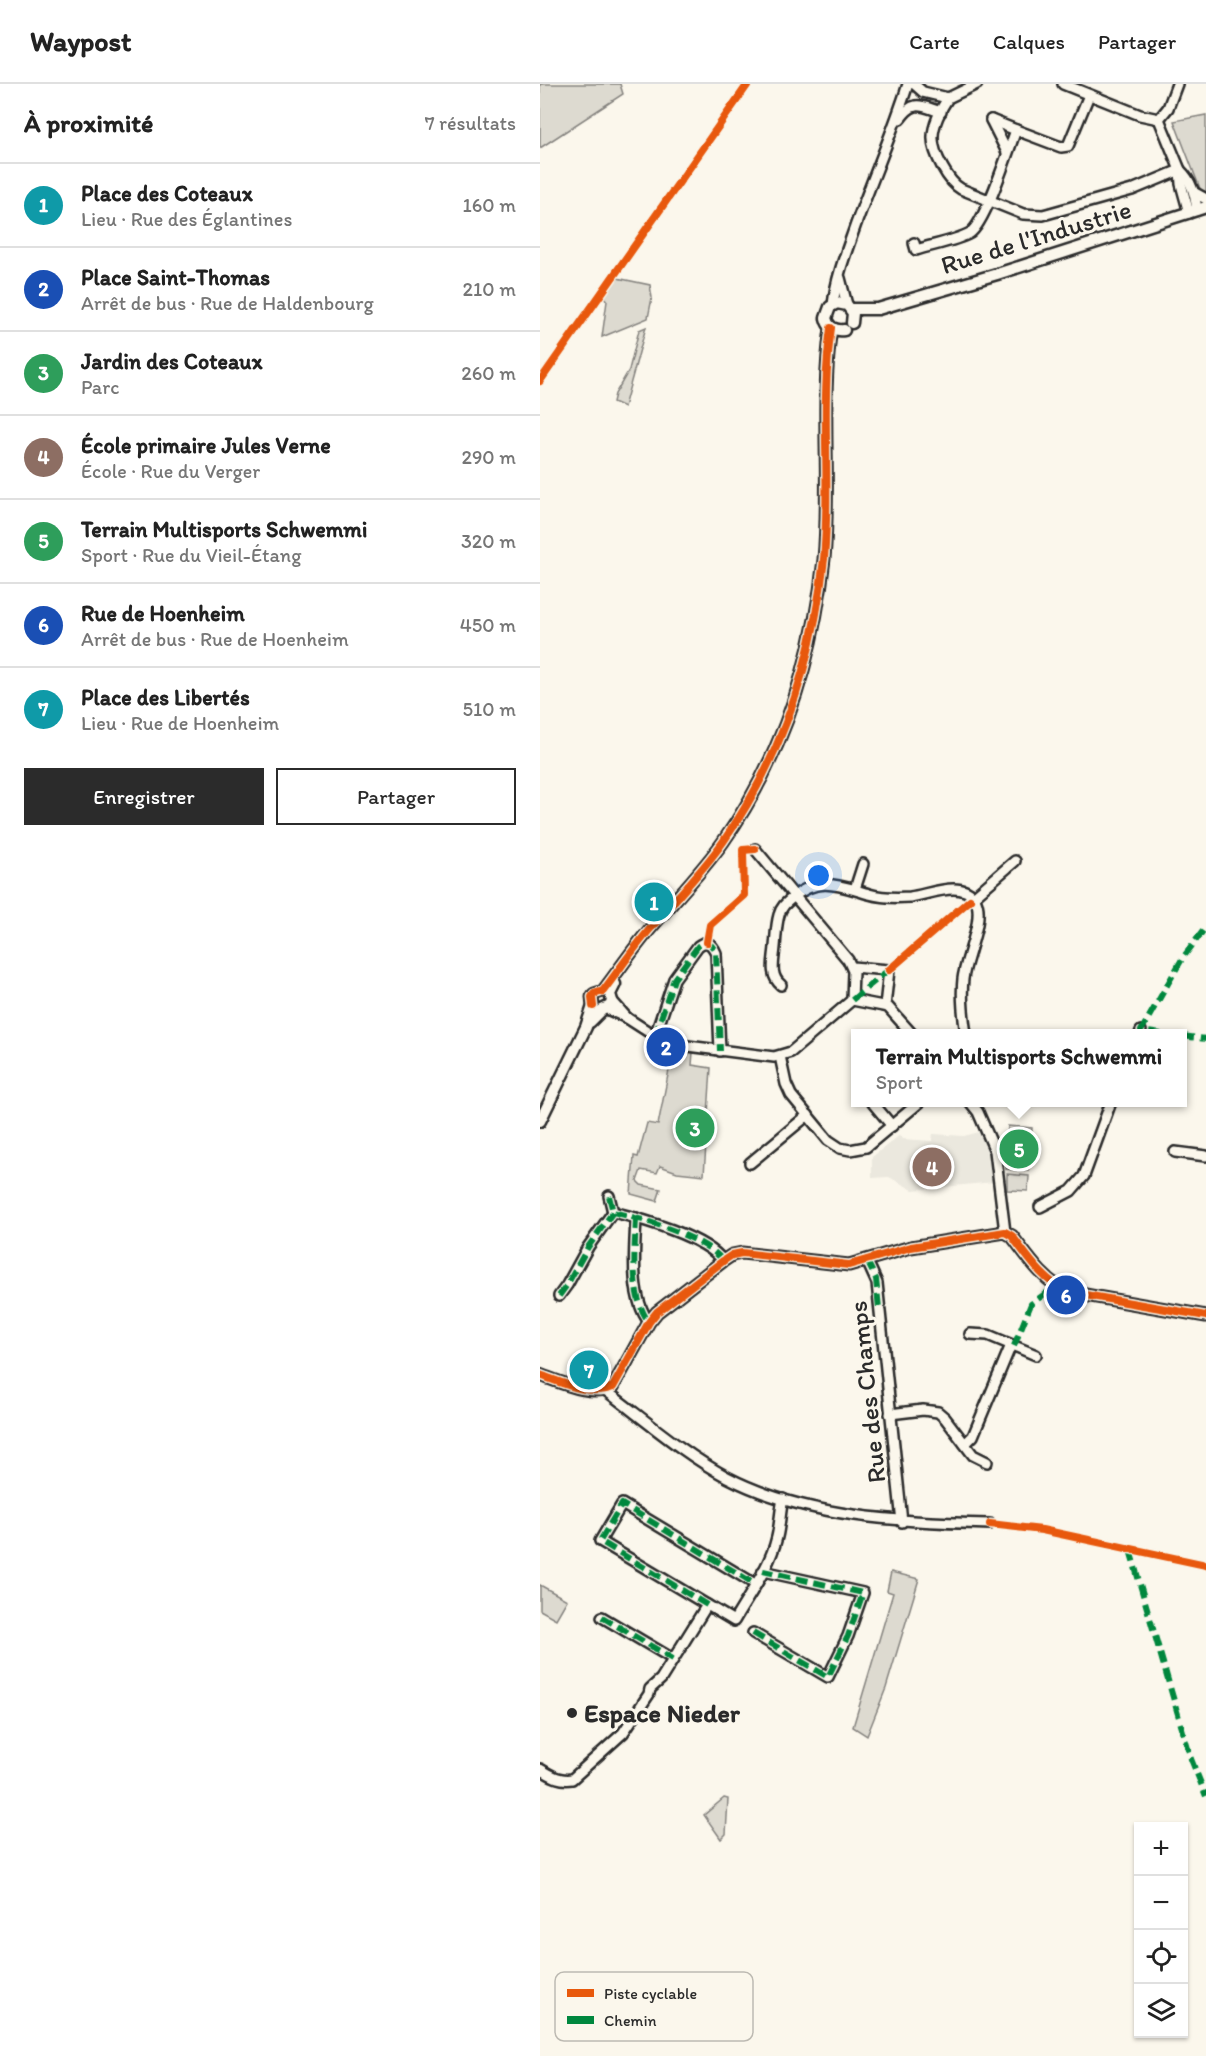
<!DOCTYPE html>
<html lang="fr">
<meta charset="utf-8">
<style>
:root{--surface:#fff;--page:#f2f2f2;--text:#222;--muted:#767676;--line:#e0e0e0;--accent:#2b2b2b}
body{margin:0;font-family:Itim,sans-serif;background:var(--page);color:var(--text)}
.controls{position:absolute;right:18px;bottom:18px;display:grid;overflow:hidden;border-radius:0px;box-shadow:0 2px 4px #0004}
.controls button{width:54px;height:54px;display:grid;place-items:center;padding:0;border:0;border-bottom:2px solid var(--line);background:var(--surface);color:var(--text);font:30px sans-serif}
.you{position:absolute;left:279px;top:792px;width:21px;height:21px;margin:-15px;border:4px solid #fff;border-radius:50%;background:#1a73e8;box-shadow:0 0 0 9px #1a73e833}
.badge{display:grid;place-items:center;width:39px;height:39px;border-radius:50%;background:var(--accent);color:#fff;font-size:20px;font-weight:700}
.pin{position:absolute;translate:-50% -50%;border:3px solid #fff;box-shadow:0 2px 6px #0006}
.popup{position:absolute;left:311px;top:945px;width:336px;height:78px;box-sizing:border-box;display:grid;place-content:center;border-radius:0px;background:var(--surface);filter:drop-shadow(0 2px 4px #0005);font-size:20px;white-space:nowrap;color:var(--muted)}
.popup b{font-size:22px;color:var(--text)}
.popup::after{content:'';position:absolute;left:50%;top:100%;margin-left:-12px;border:12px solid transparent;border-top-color:var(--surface)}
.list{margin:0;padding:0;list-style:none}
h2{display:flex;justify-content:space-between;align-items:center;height:78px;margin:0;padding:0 24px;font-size:26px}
h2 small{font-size:20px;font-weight:400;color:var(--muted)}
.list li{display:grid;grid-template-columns:39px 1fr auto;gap:18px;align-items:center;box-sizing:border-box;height:84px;padding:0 24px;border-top:2px solid var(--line)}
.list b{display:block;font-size:22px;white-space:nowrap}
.list p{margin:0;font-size:20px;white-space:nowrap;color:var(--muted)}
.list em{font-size:20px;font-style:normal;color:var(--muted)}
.actions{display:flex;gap:12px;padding:18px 24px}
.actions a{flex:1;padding:14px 0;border:2px solid var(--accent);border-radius:0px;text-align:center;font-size:21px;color:var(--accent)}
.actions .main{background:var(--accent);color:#fff}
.icon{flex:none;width:33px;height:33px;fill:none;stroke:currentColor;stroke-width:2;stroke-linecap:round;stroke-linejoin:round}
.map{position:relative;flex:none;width:666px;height:1972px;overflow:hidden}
header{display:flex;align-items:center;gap:36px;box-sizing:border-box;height:84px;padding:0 30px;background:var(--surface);border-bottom:2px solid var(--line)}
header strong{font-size:28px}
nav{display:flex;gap:33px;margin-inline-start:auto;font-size:21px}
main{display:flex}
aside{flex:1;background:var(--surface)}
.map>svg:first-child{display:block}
</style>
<header>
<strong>Waypost</strong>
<nav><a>Carte</a><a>Calques</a><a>Partager</a></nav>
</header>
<main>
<aside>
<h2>À proximité<small>7 résultats</small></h2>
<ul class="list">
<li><span class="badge" style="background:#0f9aa8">1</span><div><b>Place des Coteaux</b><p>Lieu · Rue des Églantines</p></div><em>160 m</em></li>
<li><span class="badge" style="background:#1a4fb4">2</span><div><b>Place Saint-Thomas</b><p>Arrêt de bus · Rue de Haldenbourg</p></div><em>210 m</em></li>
<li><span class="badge" style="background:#2e9e5b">3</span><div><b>Jardin des Coteaux</b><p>Parc</p></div><em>260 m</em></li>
<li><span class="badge" style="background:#8d6e63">4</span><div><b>École primaire Jules Verne</b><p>École · Rue du Verger</p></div><em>290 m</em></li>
<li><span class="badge" style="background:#2e9e5b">5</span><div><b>Terrain Multisports Schwemmi</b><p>Sport · Rue du Vieil-Étang</p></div><em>320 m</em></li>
<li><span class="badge" style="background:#1a4fb4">6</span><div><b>Rue de Hoenheim</b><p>Arrêt de bus · Rue de Hoenheim</p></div><em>450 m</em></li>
<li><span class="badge" style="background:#0f9aa8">7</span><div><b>Place des Libertés</b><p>Lieu · Rue de Hoenheim</p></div><em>510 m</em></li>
</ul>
<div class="actions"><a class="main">Enregistrer</a><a>Partager</a></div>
</aside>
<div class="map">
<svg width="666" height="1972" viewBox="0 0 666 1972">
<rect width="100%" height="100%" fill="#fbf7ec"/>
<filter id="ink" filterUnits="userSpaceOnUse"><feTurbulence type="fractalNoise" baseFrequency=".0167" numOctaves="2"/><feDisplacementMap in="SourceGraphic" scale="12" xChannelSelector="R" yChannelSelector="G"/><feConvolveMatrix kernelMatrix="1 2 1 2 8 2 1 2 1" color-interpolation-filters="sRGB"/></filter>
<g filter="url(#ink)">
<path fill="#ebe8de" d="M 443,1047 L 451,1072 L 454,1098 L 373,1106 L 349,1093 L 332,1094 L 332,1073 L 360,1051 L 363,1055 L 392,1057 L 393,1050 L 424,1052 Z"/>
<g fill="#dddad0" stroke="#84827e" stroke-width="1.5">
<path d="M 0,0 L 80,0 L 83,10 L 0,64 Z"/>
<path d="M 666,31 L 666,120 L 634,37 Z"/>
<path d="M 77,194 L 110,201 L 112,214 L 108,234 L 62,253 L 67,217 L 64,213 Z"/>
<path d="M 106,243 L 84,323 L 73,318 L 75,310 L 89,286 L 99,246 Z"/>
<path d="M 133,966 L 153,968 L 152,981 L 171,984 L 164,1091 L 137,1088 L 120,1082 L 117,1089 L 101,1086 L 97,1097 L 101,1101 L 121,1105 L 117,1117 L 91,1110 L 94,1072 L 98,1073 L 107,1039 L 118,1041 Z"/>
<path d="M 468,1042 L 492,1044 L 489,1087 L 466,1085 Z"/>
<path d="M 467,1090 L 489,1092 L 488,1107 L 467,1106 Z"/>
<path d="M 351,1488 L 379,1495 L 346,1604 L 327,1652 L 313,1643 L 353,1509 L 347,1507 Z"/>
<path d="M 0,1501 L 27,1516 L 16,1535 L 0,1526 Z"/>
<path d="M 184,1714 L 188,1715 L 186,1750 L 181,1755 L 164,1731 Z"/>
</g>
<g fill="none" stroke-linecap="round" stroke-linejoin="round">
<g stroke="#2b2b2b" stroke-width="14">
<g id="minor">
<path d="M 374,0 L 383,8 L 408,14"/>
<path d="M 437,0 L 408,14 C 401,24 392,43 393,55 C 393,69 408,98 421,105 L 483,130 L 503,131 L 592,106 L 640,86"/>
<path d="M 523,0 L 600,31 L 619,35"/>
<path d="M 360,35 C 374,15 381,22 401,28"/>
<path d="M 619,35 L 640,86 L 641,100 L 649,129"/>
<path d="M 619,35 L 628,24 L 637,0"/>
<path d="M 451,36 L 467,68"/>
<path d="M 476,46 L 521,63 L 528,62 L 549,11"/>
<path d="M 640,86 C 652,97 655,111 657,126"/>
<path d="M 655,109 L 666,115"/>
<path d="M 374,159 L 376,166 C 391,161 416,157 430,149 C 446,138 468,67 476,46 L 451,36"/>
<path d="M 300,194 L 307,221"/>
<path d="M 293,221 C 296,193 307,166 316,140 C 333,93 353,48 368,0"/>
<path d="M 215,765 L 308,876 L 313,887 L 312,916 L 348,923 L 372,950"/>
<path d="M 315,805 L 323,780"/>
<path d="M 430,816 L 475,777"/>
<path d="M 312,883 L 349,886 L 345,922"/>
<path d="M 241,901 C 229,891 234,877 235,863 C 236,853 236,841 239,831 C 241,823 246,819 252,814 C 279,791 300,802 329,810 C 343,814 356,814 370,813 C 388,811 422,795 435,815 C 446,833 425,874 423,895 C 421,913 423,931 426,950"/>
<path d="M 67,925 L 87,934 L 72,917"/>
<path d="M 87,934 L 115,952 L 132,960 L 234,973 L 251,968 L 312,916"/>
<path d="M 600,950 L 601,947"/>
<path d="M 115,952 L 134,895 L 158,862 C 167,855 172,860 176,869 L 180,967"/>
<path d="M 240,972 L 246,1000 L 251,1011 L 288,1056 L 300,1064 L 310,1066 L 326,1063 L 380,1018"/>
<path d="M 332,1018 L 352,1042"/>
<path d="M 430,1018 L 438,1028 L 455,1067 L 465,1148"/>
<path d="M 635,1068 L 666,1072"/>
<path d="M 210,1079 L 268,1031"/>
<path d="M 69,1112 L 73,1128 C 102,1135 166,1153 183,1177"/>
<path d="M 500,1123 L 531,1107 L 544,1092 L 571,1018"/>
<path d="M 96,1134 C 95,1165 89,1212 109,1238"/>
<path d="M 327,1177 L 337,1199 L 362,1438"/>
<path d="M 19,1212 L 27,1201 L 48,1163 L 73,1128"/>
<path d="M 430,1250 L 448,1251 L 496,1271"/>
<path d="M 65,1306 C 104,1335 144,1370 187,1393 C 266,1434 362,1438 450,1440"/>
<path d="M 350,1330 L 383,1326 L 398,1328 L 405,1334 L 433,1371 L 447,1378"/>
<path d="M 425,1360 L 433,1352 L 471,1261"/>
<path d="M 215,1500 L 82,1420 L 60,1457 L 194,1537 C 209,1511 230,1483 237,1453 C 240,1441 240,1428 243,1415"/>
<path d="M 62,1533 L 133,1575"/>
<path d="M 213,1549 L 288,1593 L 308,1552 L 323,1509 L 223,1487"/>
<path d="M 0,1685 C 11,1691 18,1697 32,1695 L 83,1649 L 109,1610 L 110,1605 L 121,1595 L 167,1521"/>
</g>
</g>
<g stroke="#2b2b2b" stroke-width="15">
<g id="tertiary">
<path d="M 311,225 L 338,225 L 457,190 L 666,123"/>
<path d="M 304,246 C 294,247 288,243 286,234 L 290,223 L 297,219 L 307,221 L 313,229 L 312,239"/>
<path d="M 53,922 L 52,913 L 54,910 L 63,907 C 79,886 93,865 110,845 C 134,816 161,789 183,758 C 242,674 273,577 284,475 C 291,398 280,320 291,244"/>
<path d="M 50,938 L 62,926 L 70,922 L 72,917 L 70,910 L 75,900"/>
<path d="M 0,1037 L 46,943 L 53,922"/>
<path d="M 0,1291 C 23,1299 49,1312 73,1303 L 109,1238 L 117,1228 L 183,1177 L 192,1171 L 202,1169 L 309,1181 L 371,1163 L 465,1148 L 472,1152 C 488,1173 503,1197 528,1208 L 666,1232"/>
</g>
</g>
<use href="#minor" stroke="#fbf7ec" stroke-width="9"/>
<use href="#tertiary" stroke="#fbf7ec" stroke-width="10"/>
<g stroke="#00873e" stroke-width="6" stroke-dasharray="12 6" stroke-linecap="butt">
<path d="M 312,916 L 353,882"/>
<path d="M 621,950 L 601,947 L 642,875 L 666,843"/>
<path d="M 115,952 L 134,895 L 158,862 C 167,855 172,860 176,869 L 180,967"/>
<path d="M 642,952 L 666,955"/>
<path d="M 69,1112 L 73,1128 C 102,1135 166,1153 183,1177"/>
<path d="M 96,1134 C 95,1165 89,1212 109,1238"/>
<path d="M 327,1177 L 336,1195 L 339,1224"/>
<path d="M 19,1212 L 27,1201 L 48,1163 L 73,1128"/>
<path d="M 474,1262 L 491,1220 L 516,1202"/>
<path d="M 590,1466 L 651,1675 L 666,1712"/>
<path d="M 167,1521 L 60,1457 L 82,1420 L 215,1500"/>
<path d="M 62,1533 L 133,1575"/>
<path d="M 213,1549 L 288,1593 L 308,1552 L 323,1509 L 223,1487"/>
</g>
<g stroke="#fbf7ec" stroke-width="11">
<g id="cycleway">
<path d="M 0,297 L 208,0"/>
<path d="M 167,858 L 170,841 L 204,811 L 203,766 L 215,765"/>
<path d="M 349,886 L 430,816"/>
<path d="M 53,922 L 52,913 L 54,910 L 63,907 C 79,886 93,865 110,845 C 134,816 161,789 183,758 C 242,674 273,577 284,475 C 291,398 280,320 291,244"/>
<path d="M 0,1291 C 23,1299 49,1312 73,1303 L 109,1238 L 117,1228 L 183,1177 L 192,1171 L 202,1169 L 309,1181 L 371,1163 L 465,1148 L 472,1152 C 488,1173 503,1197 528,1208 L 666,1232"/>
<path d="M 450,1440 L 502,1446 L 666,1481"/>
</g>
</g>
<use href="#cycleway" stroke="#e8590c" stroke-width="8"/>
</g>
</g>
<circle fill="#2b2b2b" stroke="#fbf7ec" stroke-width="2" cx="32" cy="1629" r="6"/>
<g text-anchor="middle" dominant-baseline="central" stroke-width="6" stroke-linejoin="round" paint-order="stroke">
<g font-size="26" fill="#2b2b2b" stroke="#fbf7ec">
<text transform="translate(496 153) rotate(-17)">Rue de l'Industrie</text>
<text transform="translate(327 1308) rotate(-96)">Rue des Champs</text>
</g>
<g font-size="26" font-weight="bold" fill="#2b2b2b" stroke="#fbf7ec" text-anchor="start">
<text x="44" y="1629">Espace Nieder</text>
</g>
</g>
<rect x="15" y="1888" width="198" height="69" rx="9" fill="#fbf7ec" stroke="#bdbab2" stroke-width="1.5"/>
<rect x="27" y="1905" width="27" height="8" fill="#e8590c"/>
<rect x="27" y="1932" width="27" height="8" fill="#00873e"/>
<g font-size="16" fill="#2b2b2b">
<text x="64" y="1915">Piste cyclable</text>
<text x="64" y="1942">Chemin</text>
</g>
</svg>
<div class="controls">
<button>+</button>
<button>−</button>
<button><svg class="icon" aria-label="locate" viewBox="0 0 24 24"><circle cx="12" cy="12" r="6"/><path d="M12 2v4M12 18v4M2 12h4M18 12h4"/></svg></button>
<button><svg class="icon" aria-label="layers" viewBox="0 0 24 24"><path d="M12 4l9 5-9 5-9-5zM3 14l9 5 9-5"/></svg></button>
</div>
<div class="you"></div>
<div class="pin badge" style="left:114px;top:818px;background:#0f9aa8">1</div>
<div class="pin badge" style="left:126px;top:963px;background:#1a4fb4">2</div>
<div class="pin badge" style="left:155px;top:1044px;background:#2e9e5b">3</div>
<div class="pin badge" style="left:392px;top:1083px;background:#8d6e63">4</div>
<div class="pin badge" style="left:479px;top:1065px;background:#2e9e5b">5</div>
<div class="popup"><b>Terrain Multisports Schwemmi</b>Sport</div>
<div class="pin badge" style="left:526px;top:1211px;background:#1a4fb4">6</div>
<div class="pin badge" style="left:49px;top:1286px;background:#0f9aa8">7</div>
</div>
</main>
